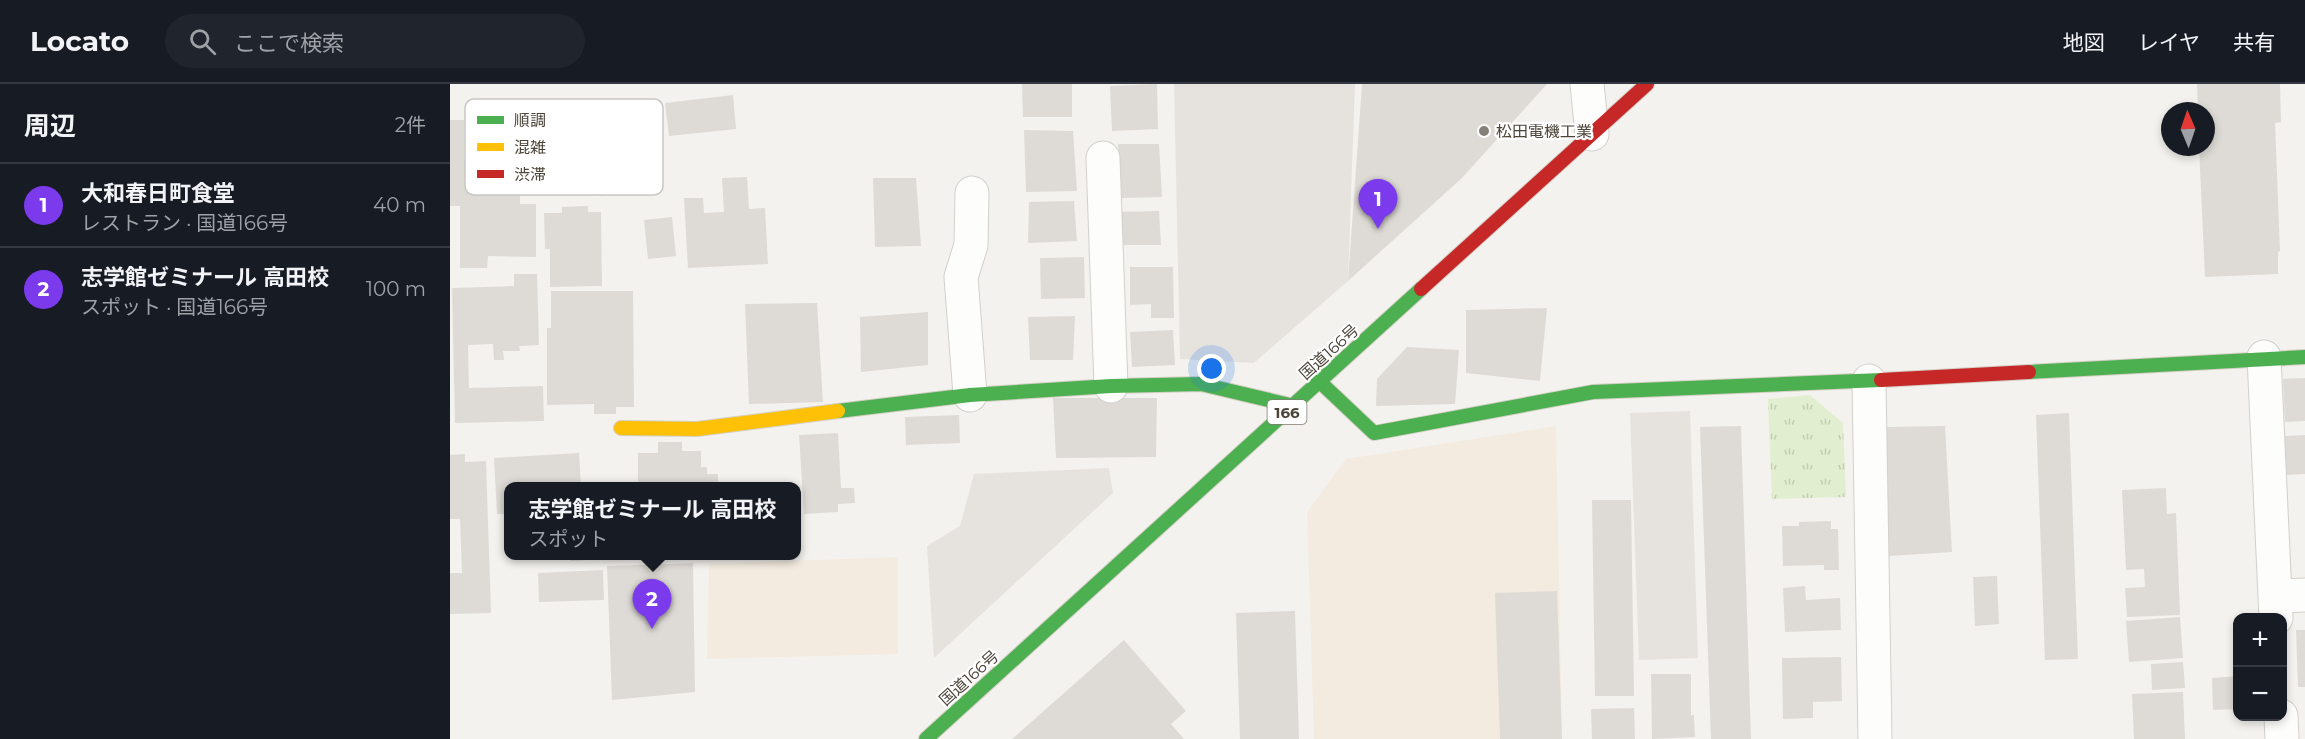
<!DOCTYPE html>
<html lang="ja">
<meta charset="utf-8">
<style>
:root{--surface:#171b24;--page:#20242c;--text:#f1f3f6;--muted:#9ea1a6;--line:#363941;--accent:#7c3aed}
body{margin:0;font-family:Montserrat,"Noto Sans JP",sans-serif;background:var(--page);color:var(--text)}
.controls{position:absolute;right:18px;bottom:18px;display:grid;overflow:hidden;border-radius:12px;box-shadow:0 3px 9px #0003}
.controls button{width:54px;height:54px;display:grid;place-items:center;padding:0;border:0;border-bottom:2px solid var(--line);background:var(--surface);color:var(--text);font:30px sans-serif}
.compass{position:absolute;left:1711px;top:18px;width:54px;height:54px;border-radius:50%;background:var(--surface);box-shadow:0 3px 9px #0003;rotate:358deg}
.you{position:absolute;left:762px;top:285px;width:21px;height:21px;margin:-15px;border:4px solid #fff;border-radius:50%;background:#1a73e8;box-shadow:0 0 0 9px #1a73e833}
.badge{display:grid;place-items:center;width:39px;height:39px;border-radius:50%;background:var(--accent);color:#fff;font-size:20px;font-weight:700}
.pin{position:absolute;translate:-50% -50px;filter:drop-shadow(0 2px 3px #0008)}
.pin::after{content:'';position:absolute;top:32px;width:21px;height:18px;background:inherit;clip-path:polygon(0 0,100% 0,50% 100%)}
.popup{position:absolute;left:54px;top:398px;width:297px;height:78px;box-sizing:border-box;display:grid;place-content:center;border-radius:12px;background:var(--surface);filter:drop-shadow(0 2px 4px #0005);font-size:20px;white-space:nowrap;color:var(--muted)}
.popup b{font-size:22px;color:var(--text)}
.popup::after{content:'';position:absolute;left:50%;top:100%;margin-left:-12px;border:12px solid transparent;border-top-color:var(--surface)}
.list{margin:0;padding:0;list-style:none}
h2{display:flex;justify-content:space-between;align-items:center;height:78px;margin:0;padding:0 24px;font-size:26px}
h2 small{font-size:20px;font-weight:400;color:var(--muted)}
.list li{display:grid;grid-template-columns:39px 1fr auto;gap:18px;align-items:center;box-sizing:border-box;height:84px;padding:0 24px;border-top:2px solid var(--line)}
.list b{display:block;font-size:22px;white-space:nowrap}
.list p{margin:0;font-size:20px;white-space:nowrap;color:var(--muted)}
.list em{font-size:20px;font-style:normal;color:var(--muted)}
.icon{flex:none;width:33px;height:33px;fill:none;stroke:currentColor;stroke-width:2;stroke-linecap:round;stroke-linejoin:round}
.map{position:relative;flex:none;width:1855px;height:655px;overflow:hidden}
header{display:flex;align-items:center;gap:36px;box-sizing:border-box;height:84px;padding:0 30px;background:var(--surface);border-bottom:2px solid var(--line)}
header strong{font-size:28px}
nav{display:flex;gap:33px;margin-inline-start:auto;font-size:21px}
.search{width:420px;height:54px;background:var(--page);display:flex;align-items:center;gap:15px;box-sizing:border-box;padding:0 21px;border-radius:33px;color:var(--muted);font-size:22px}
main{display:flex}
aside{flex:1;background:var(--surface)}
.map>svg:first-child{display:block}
</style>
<header>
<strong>Locato</strong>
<div class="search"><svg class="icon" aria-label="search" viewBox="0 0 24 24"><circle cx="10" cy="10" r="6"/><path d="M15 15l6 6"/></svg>ここで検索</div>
<nav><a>地図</a><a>レイヤ</a><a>共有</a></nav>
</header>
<main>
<aside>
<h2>周辺<small>2件</small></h2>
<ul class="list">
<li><span class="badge">1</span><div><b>大和春日町食堂</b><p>レストラン · 国道166号</p></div><em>40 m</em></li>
<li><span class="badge">2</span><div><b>志学館ゼミナール 高田校</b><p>スポット · 国道166号</p></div><em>100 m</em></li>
</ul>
</aside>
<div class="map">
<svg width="1855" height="655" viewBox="0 0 1855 655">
<defs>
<pattern id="grass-tufts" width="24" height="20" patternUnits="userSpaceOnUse" patternTransform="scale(1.5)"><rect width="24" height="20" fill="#e1eecf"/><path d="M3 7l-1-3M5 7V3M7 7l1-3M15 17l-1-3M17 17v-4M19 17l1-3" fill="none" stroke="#c3cdb2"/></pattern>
</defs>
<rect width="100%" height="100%" fill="#f4f2ee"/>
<g fill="#f3ebdf">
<path d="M 1106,342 L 1112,655 L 864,655 L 857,428 L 896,375 Z"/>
<path d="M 448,473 L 448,570 L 257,575 L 259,480 Z"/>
</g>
<path fill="url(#grass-tufts)" d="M 1360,311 L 1393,339 L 1396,413 L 1322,415 L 1318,315 Z"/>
<g fill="#e6e3df">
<path d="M 724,0 L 905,0 L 898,197 L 804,279 L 730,275 Z"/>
<path d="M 1240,327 L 1248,574 L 1189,576 L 1180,329 Z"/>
<path d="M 659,384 L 663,409 L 484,574 L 477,462 L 510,442 L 524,390 Z"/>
</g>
<g fill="#dedbd6">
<path d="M 572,0 L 622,0 L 622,33 L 573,33 Z"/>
<path d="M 707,0 L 708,45 L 662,47 L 660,2 Z"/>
<path d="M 912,0 L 1097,0 L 1012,94 L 898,197 Z"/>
<path d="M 1747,0 L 1830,0 L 1831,38 L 1825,39 L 1830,167 L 1828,168 L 1828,190 L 1755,193 L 1749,63 L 1756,63 L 1756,27 L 1748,27 Z"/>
<path d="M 283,11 L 286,45 L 219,52 L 215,19 Z"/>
<path d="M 201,30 L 209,88 L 171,93 L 173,109 L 149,112 L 146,93 L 109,99 L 101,45 Z"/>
<path d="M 94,35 L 95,83 L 77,83 L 77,73 L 17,74 L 16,36 Z"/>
<path d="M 0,36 L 14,36 L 14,76 L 22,76 L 22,96 L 70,95 L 70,120 L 86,120 L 86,173 L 38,172 L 37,184 L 10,184 L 10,122 L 0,122 Z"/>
<path d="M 574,46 L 623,47 L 627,107 L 576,108 Z"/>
<path d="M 668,60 L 709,60 L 712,113 L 672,114 Z"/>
<path d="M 297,93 L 299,125 L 315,124 L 318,180 L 238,184 L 234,114 L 253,114 L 254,129 L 274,128 L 272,94 Z"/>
<path d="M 423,94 L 466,94 L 471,162 L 425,163 Z"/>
<path d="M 624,117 L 627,157 L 578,159 L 579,118 Z"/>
<path d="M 138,122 L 138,128 L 151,128 L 152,202 L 100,203 L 100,165 L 95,165 L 94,129 L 112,129 L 112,123 Z"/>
<path d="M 709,127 L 711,161 L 665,161 L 664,128 Z"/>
<path d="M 222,133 L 226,172 L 198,175 L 194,136 Z"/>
<path d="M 634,173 L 635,214 L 591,215 L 590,174 Z"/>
<path d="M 680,183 L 723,183 L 724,234 L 701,234 L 701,220 L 680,221 Z"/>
<path d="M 64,190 L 87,190 L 89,261 L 69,262 L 70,267 L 53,267 L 54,276 L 44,276 L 43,260 L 18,261 L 19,304 L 93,302 L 94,337 L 5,339 L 2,204 L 64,202 Z"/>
<path d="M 101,207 L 183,207 L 184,323 L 166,323 L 166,330 L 144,330 L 144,320 L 97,321 L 97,244 L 101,244 Z"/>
<path d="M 367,219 L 373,318 L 299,320 L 295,220 Z"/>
<path d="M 1097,224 L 1090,297 L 1016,289 L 1016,226 Z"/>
<path d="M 478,228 L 478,281 L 411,288 L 410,233 Z"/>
<path d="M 625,232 L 623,276 L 580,276 L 578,233 Z"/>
<path d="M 723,246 L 725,281 L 682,283 L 680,248 Z"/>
<path d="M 957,263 L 1009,266 L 1005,320 L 926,322 L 927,295 Z"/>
<path d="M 1855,294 L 1855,337 L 1835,338 L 1833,295 Z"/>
<path d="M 603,314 L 707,314 L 706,373 L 606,374 Z"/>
<path d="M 1619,329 L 1628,575 L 1595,576 L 1586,331 Z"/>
<path d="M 509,331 L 510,359 L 456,361 L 455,333 Z"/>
<path d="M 1291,342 L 1301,655 L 1261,655 L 1250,343 Z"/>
<path d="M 1495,342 L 1502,468 L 1438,472 L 1435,343 Z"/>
<path d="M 388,349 L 391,404 L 404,404 L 405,419 L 388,420 L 388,428 L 354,430 L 349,351 Z"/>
<path d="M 1855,351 L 1855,390 L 1835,391 L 1834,352 Z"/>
<path d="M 208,358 L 232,358 L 232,367 L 251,367 L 251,383 L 257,383 L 257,390 L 268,390 L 268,402 L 188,402 L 188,369 L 208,369 Z"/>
<path d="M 129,369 L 131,402 L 58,402 L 58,430 L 47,430 L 44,374 Z"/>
<path d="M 15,370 L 15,378 L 36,377 L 41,529 L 0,530 L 0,489 L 12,489 L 10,435 L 0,435 L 0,371 Z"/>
<path d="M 1716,404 L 1717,430 L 1726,429 L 1730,531 L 1677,533 L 1675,504 L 1695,503 L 1694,485 L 1676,486 L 1672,406 Z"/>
<path d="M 1142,416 L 1181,416 L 1184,612 L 1145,612 Z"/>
<path d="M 1381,437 L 1381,445 L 1388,445 L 1389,486 L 1374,486 L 1374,481 L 1333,482 L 1332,442 L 1349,442 L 1349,438 Z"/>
<path d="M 120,472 L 153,472 L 154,475 L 121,477 Z"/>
<path d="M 243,479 L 245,608 L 162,616 L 157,482 Z"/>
<path d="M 153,486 L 154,516 L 89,518 L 88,489 Z"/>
<path d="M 1547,492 L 1549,540 L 1525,542 L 1523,493 Z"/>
<path d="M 1355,502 L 1356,516 L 1390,514 L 1391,546 L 1335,548 L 1333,504 Z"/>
<path d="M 1107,507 L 1112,655 L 1050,655 L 1045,509 Z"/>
<path d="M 845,527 L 849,655 L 790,655 L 786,529 Z"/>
<path d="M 1730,533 L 1733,574 L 1679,578 L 1676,537 Z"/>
<path d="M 1846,546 L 1855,546 L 1855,603 L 1848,603 Z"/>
<path d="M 674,556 L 736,627 L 721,640 L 734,655 L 562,655 Z"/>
<path d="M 1391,573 L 1392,617 L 1363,618 L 1363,634 L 1333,635 L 1332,574 Z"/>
<path d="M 1733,578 L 1735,604 L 1702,606 L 1701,580 Z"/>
<path d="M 1201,590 L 1241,590 L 1241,631 L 1244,631 L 1245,653 L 1202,655 Z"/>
<path d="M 1788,592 L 1788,625 L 1763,626 L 1762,594 Z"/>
<path d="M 1733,608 L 1735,655 L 1684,655 L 1682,610 Z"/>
<path d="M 1184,624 L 1185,655 L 1142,655 L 1141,625 Z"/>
</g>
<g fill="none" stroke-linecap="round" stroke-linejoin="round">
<g stroke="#d2d0cb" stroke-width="35">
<g id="street">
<path d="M 1137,0 L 1142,50"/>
<path d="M 653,74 L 661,302"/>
<path d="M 1814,273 L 1826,534"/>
<path d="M 1419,297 L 1425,655"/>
<path d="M 520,311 L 511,193 L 521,161 L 522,109"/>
<path d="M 1826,512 L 1855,511"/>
<path d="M 1831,632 L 1832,655"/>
</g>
</g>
<g stroke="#d3cfc5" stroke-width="16">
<g id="fast">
<path d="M 1579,288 L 1855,273"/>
<path d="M 870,298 L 924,349 L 1143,308 L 1431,296"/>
<path d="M 388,327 L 520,311 L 661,302 L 751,300 L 844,322"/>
<path d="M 476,655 L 971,205"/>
</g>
</g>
<g stroke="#d3cfc5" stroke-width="16">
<path id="slow" d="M 171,344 L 247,345 L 388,327"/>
</g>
<g stroke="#d3cfc5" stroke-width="16">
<g id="jam">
<path d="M 971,205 L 1197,0"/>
<path d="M 1431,296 L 1579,288"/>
</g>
</g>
<use href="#street" stroke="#fdfdfc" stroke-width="33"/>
<use href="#fast" stroke="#4caf50" stroke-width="14"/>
<use href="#slow" stroke="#ffc107" stroke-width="14"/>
<use href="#jam" stroke="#c62828" stroke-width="14"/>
</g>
<circle fill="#868178" stroke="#fff" stroke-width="2" cx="1034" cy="47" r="6"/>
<g text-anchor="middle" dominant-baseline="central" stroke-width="4.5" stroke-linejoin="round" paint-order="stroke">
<rect fill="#fff" stroke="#817c74" stroke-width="1.5" x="817.5" y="316" width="39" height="24" rx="4.5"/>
<g font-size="15" font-weight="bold" fill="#4b4439">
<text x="837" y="328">166</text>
</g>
<g font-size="16" fill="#4b4439" stroke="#fff" text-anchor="start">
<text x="1046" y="47">松田電機工業</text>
</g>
<g font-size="16" fill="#4b4439" stroke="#fff">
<text transform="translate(879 268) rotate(-42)">国道166号</text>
<text transform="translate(519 594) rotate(-42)">国道166号</text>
</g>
</g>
<rect x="15" y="15" width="198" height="96" rx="9" fill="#fff" stroke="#c9c7c4" stroke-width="1.5"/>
<rect x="27" y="32" width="27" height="8" fill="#4caf50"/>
<rect x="27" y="59" width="27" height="8" fill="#ffc107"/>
<rect x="27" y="86" width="27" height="8" fill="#c62828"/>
<g font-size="16" fill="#4b4439">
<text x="64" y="42">順調</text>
<text x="64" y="69">混雑</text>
<text x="64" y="96">渋滞</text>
</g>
</svg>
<div class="controls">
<button>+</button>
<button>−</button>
</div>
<svg class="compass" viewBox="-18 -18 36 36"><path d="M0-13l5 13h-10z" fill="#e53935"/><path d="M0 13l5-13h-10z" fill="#9ea1a6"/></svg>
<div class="you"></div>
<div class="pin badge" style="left:928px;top:145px">1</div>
<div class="pin badge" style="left:202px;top:545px">2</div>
<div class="popup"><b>志学館ゼミナール 高田校</b>スポット</div>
</div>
</main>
